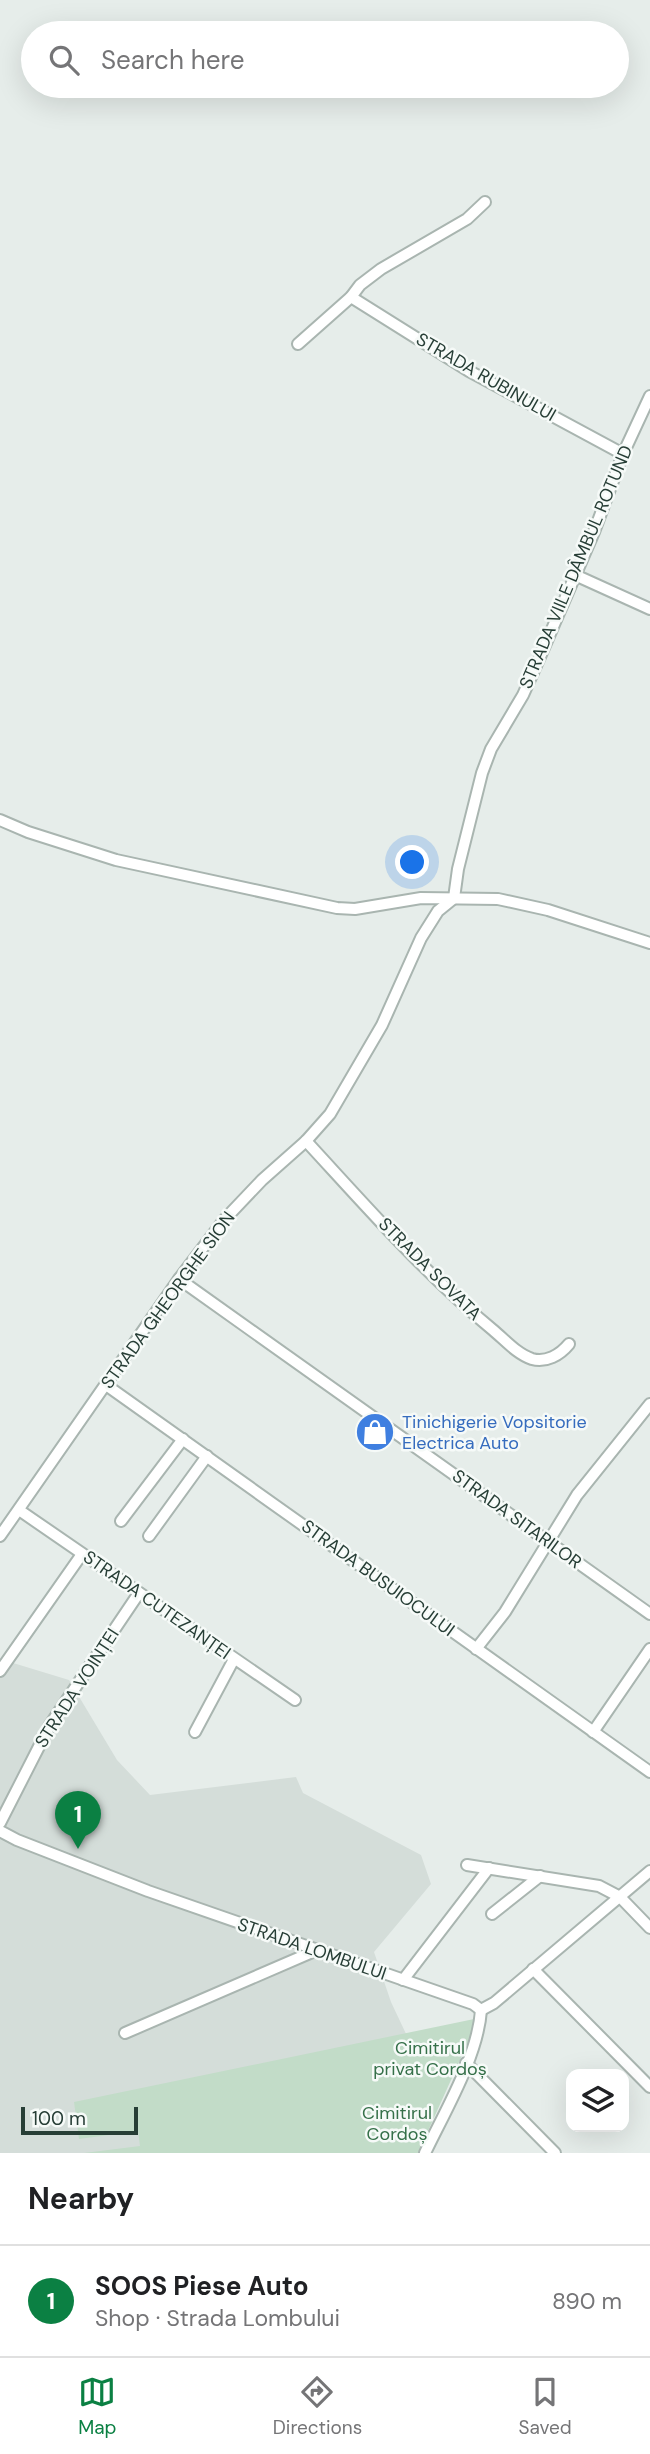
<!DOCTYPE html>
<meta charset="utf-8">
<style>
:root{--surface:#fff;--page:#f6f6f6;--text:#202124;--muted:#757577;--line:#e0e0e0;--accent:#0b8043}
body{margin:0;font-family:"DM Sans",sans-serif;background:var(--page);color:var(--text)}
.controls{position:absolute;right:21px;bottom:21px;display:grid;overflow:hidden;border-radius:14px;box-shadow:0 7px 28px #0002}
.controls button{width:63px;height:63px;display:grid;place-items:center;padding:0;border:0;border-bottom:2px solid var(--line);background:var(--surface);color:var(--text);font:35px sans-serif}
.scale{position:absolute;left:21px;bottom:18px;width:117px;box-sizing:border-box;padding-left:7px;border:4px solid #273e36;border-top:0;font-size:19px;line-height:24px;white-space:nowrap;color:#273e36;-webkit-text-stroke:5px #f6faf8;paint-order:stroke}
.you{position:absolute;left:413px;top:863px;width:24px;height:24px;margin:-18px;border:5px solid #fff;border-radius:50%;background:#1a73e8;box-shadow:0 0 0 10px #1a73e833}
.badge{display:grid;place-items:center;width:46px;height:46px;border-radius:50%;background:var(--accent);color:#fff;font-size:23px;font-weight:700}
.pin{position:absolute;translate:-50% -58px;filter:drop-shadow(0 2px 4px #0008)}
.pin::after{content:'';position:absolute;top:37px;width:24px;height:21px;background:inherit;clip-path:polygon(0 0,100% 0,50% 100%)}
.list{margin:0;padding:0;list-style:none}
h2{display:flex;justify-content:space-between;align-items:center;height:91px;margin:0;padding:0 28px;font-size:30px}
h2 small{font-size:23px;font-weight:400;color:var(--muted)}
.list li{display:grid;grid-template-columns:46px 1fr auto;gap:21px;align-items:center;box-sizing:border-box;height:112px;padding:0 28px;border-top:2px solid var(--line)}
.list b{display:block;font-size:26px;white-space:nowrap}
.list p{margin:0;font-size:23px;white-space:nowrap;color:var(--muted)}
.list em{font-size:23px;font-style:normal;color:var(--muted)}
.icon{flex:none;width:38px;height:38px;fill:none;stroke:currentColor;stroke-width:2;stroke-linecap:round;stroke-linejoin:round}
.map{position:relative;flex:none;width:650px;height:2153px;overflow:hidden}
.search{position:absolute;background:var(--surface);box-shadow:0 7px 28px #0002;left:21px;right:21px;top:21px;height:77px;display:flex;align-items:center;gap:18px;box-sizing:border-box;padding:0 24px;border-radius:38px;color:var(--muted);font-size:26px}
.sheet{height:203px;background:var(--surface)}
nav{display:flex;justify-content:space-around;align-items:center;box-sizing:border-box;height:98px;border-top:2px solid var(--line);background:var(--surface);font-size:19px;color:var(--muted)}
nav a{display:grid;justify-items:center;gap:4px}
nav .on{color:var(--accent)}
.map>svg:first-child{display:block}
</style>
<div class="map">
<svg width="650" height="2153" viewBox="0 0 650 2153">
<rect width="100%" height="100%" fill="#e6edea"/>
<path fill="#d4ddd9" d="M 0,1659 L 69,1680 L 117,1760 L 150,1795 L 296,1777 L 303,1793 L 421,1855 L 431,1884 L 374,1952 L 391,2002 L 424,2072 L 343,2153 L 0,2153 Z"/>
<path fill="#c2dcc8" d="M 479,2018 L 418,2153 L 84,2153 L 140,2146 L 138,2131 L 79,2139 L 74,2102 Z"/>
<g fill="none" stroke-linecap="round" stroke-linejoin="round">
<g stroke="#a9b5b0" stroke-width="14">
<g id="minor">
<path d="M 351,297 L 469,371 L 623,454"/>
<path d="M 298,344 L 351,297 L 360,285 L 381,269 L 467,219 L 485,202"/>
<path d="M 575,575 L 650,609"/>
<path d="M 0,820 L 28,832 L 116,860 L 337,908 L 355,909 L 421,898 L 498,899 L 548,910 L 650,943"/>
<path d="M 454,898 L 458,869 L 482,773 L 491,749 L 523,695 L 540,657 L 594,532 L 623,454 L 650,396"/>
<path d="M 306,1141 C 366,1206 425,1274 493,1330 C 505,1340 517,1354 532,1359 C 546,1363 560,1355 569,1344"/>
<path d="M 179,1279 L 650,1614"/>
<path d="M 106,1385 L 650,1772"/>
<path d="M 19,1510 L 295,1700"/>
<path d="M 121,1521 L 183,1439"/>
<path d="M 0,1536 L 179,1279 L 224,1220 L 262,1180 L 306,1141 L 330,1114 L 382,1025 L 421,938 L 438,911 L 454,898"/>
<path d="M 149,1536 L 207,1456"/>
<path d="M 476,1649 L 505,1612 L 577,1495 L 650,1404"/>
<path d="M 0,1671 L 82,1554"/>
<path d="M 195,1732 L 234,1659"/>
<path d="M 593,1732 L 650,1649"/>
<path d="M 0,1823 L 50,1725 L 139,1593"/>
<path d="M 0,1831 L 17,1840 L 148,1891 L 473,2004 L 481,2010"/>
<path d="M 467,1865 L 599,1886 L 620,1897 L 650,1928"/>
<path d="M 492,1914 L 540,1876"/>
<path d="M 533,1969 L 650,2087"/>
<path d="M 403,1980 L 489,1868"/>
<path d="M 481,2010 L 494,2003 L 650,1871"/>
<path d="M 125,2033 L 317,1950"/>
<path d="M 466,2063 L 555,2153"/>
<path d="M 425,2153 C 445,2111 478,2056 481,2010"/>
</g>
</g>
<use href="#minor" stroke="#fff" stroke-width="10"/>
</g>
<defs>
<g id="shop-disc" transform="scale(2.0125)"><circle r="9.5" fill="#3f7fe0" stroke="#f6faf8"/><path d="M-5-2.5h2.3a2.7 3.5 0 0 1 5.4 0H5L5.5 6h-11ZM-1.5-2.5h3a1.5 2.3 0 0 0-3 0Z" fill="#fff"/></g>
</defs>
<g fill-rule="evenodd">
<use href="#shop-disc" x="375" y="1432"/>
</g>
<g text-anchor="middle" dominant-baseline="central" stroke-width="5" stroke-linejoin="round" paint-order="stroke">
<g font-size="18" fill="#273e36" stroke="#f6faf8">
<text transform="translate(486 377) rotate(30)">STRADA RUBINULUI</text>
<text transform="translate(576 567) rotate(-67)">STRADA VIILE DÂMBUL ROTUND</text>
<text transform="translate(430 1269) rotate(45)">STRADA SOVATA</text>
<text transform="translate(168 1300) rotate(-54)">STRADA GHEORGHE SION</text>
<text transform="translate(517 1519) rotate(36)">STRADA SITARILOR</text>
<text transform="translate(378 1578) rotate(36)">STRADA BUSUIOCULUI</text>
<text transform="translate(157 1605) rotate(35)">STRADA CUTEZANȚEI</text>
<text transform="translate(77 1688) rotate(-57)">STRADA VOINȚEI</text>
<text transform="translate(312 1949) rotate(19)">STRADA LOMBULUI</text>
</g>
<g font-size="18" fill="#366cbe" stroke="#f6faf8" text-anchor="start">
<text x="402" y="1422">Tinichigerie Vopsitorie<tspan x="402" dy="21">Electrica Auto</tspan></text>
</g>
<g font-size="18" fill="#357049" stroke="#f6faf8">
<text x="430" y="2048">Cimitirul<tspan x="430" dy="21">privat Cordoș</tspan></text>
<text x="397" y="2113">Cimitirul<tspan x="397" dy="21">Cordoș</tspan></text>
</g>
</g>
</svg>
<div class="controls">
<button><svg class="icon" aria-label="layers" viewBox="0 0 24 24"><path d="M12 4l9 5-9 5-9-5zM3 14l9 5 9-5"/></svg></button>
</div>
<div class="scale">100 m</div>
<div class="you"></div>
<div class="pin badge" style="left:78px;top:1849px">1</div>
<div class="search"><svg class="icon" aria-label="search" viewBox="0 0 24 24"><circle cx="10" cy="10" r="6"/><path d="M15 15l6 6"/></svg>Search here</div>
</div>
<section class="sheet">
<h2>Nearby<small></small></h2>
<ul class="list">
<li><span class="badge">1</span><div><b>SOOS Piese Auto</b><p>Shop · Strada Lombului</p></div><em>890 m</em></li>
</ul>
</section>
<nav>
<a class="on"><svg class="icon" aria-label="map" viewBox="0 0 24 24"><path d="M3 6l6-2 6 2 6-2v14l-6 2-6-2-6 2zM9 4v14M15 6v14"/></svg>Map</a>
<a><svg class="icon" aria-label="directions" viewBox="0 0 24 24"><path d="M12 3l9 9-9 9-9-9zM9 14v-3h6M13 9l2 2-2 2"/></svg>Directions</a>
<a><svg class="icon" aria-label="saved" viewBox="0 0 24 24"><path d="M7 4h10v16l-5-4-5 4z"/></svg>Saved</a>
</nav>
